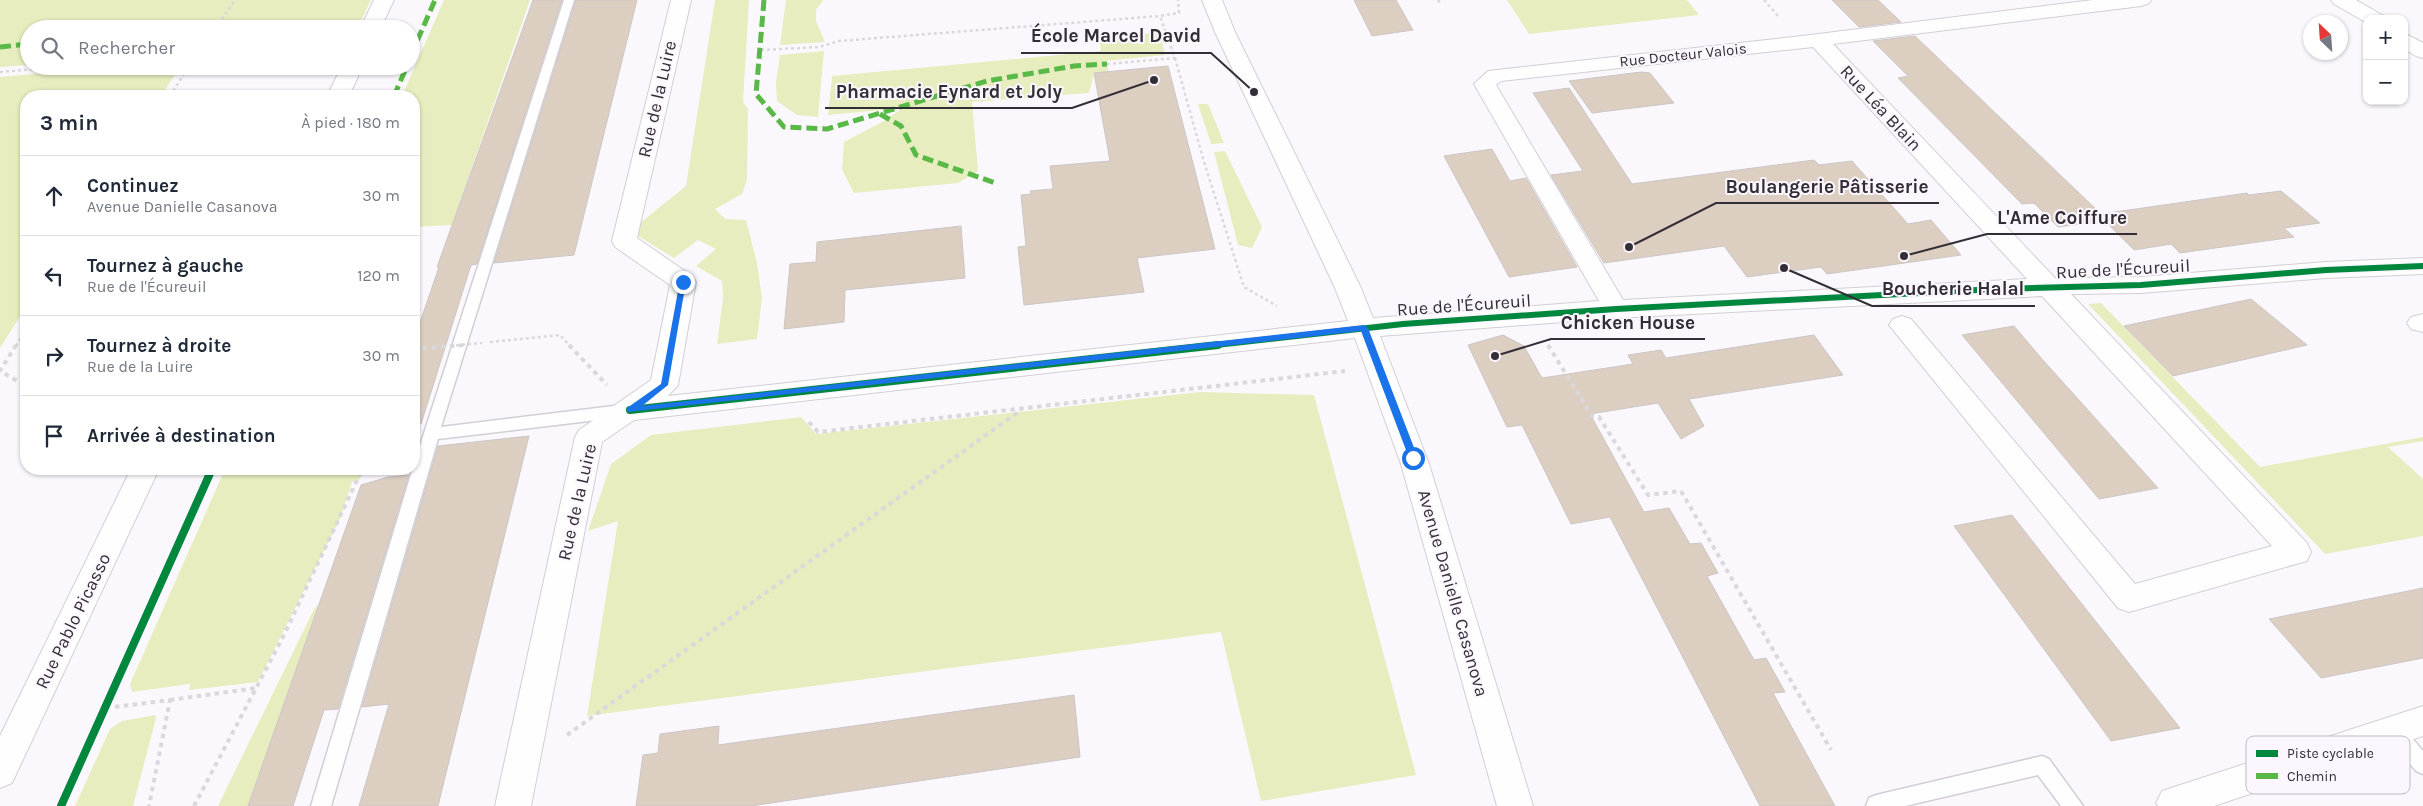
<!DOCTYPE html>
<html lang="fr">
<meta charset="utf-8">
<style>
:root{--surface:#fff;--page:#f2f2f3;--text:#1f2937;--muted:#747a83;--line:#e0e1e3}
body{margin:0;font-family:Karla,sans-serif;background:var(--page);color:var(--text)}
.controls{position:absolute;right:15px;top:15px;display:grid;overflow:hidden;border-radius:10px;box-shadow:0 1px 4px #0004}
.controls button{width:45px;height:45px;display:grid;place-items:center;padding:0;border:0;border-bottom:1px solid var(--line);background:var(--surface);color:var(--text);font:25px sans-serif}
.compass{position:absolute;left:2303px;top:15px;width:45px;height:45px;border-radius:50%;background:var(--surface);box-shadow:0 1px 4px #0004;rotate:335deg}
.stop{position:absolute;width:15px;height:15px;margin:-11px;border:4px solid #1a73e8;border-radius:50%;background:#fff}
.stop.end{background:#1a73e8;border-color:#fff;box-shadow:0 1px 5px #0008}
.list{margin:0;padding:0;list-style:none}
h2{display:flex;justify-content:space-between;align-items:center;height:65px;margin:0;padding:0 20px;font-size:21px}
h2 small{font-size:16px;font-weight:400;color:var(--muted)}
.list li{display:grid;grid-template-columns:32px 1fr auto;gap:15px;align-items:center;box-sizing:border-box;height:80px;padding:0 20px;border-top:1px solid var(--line)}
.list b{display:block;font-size:19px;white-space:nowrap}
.list p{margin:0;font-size:16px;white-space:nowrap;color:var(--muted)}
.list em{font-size:16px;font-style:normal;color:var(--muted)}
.icon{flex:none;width:28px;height:28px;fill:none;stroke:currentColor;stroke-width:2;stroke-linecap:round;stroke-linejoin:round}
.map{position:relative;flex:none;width:2423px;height:806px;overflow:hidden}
.search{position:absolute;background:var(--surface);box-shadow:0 1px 4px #0004;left:20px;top:20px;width:400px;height:55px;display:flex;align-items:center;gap:12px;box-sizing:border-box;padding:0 18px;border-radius:28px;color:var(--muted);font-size:19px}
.panel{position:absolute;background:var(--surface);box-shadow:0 1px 4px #0004;left:20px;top:90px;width:400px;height:385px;border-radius:20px}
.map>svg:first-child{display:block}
</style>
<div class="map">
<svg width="2423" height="806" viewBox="0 0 2423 806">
<rect width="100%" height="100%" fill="#fbf8fd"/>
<g fill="#e7edbe">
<path d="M 0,0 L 371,0 L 357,29 L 29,29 L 29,65 L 0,67 Z"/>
<path d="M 444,0 L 530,0 L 452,225 L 414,227 L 414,96 L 402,96 Z"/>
<path d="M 715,0 L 749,0 L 743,102 L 748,109 L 747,180 L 742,194 L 715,209 L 725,219 L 746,220 L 757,263 L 762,298 L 757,339 L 717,344 L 723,298 L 722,281 L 696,266 L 716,249 L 698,240 L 674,258 L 630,231 L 686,186 Z"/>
<path d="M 786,0 L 823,0 L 816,10 L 816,21 L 825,42 L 780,45 Z"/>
<path d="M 1507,0 L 1687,0 L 1699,15 L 1529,34 Z"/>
<path d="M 1160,33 L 1165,55 L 1106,61 L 1109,72 L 1094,73 L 1089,93 L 972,102 L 978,171 L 958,183 L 854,193 L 842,170 L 844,142 L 882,122 L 903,108 L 828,115 L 832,76 L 1101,51 L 1099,36 Z"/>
<path d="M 824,51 L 818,117 L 797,115 L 777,101 L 776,82 L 780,55 Z"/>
<path d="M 124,66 L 180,67 L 161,96 L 26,96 L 26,307 L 0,348 L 0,77 Z"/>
<path d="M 1198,104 L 1208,104 L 1224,143 L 1211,144 Z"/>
<path d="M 1225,151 L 1262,227 L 1252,248 L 1238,245 L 1214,152 Z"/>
<path d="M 2101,303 L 2260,467 L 2423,437 L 2423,441 L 2388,447 L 2423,479 L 2423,536 L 2325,554 L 2088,304 Z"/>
<path d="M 1200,392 L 1314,395 L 1416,775 L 1261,801 L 1221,632 L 587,716 L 618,521 L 588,531 L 611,464 L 651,435 L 801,417 L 816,434 Z"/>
<path d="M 225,469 L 365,469 L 358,481 L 352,482 L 340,519 L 258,682 L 189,690 L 190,684 L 132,692 L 130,684 Z"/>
<path d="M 319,604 L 248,806 L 218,806 L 314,609 Z"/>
<path d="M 155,715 L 156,718 L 133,806 L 75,806 L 110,729 L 122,721 Z"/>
</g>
<g fill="#dccec1" stroke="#cbc6c5">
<path d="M 533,0 L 562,0 L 477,264 L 471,265 L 421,424 L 414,423 L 414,340 L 439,267 L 437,267 Z"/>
<path d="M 576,0 L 637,0 L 574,255 L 494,263 Z"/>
<path d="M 1354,0 L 1396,0 L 1413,30 L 1372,36 Z"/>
<path d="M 1832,0 L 1878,0 L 1901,22 L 1859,27 Z"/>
<path d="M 1915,36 L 2101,214 L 2247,193 L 2249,195 L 2281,191 L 2320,223 L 2284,228 L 2294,237 L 2180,253 L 2171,244 L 2134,250 L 2105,221 L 2058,227 L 2034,203 L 2022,204 L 1898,78 L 1908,76 L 1873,41 Z"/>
<path d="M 1168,66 L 1215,249 L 1137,258 L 1144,292 L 1024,305 L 1018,247 L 1026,246 L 1021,195 L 1031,194 L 1030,191 L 1053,189 L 1050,166 L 1110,161 L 1094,73 Z"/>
<path d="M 1641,72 L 1650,73 L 1674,103 L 1592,113 L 1569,81 Z"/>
<path d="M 1569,88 L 1632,184 L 1814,160 L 1819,165 L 1852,161 L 1908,224 L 1931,220 L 1961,255 L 1827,274 L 1821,267 L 1747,277 L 1724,246 L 1604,263 L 1551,175 L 1583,171 L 1533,93 Z"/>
<path d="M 1492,149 L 1510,181 L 1526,178 L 1577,267 L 1509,277 L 1444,156 Z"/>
<path d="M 961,226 L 965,278 L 845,290 L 844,322 L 784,329 L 790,264 L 816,262 L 817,242 Z"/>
<path d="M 2251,299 L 2307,345 L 2173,376 L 2124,326 Z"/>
<path d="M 2014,326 L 2042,359 L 2158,488 L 2099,499 L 1962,335 Z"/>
<path d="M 1503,335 L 1524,346 L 1542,378 L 1633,364 L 1628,355 L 1661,350 L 1666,358 L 1814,335 L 1843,375 L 1689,399 L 1704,426 L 1681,439 L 1658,403 L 1590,414 L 1644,512 L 1669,508 L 1690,544 L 1701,543 L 1718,573 L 1707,576 L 1754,660 L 1766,658 L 1785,692 L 1773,693 L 1835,806 L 1760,806 L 1610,517 L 1571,524 L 1522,425 L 1507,427 L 1468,345 Z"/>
<path d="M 529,436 L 438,806 L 359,806 L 389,704 L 362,707 L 438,446 Z"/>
<path d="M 409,475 L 338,709 L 324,710 L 293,806 L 248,806 L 361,485 L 388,477 Z"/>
<path d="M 2012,515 L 2044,556 L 2180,728 L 2111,741 L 1954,526 Z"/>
<path d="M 2423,588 L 2423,658 L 2321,678 L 2269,619 Z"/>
<path d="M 1074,695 L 1080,757 L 751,806 L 636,806 L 643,755 L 658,753 L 660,734 L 719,726 L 718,745 Z"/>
</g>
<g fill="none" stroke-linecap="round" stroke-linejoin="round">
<g stroke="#d2ced5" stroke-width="3">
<g id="service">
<path d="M 564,0 L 574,0 L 441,427 L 622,405 L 627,407 L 630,411 L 627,415 L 622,417 L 438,439 L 331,806 L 311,806 L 415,461 Z"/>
<path d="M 2394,723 L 2401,725 L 2423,751 L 2423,774 L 2416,771 L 2387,737 L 2385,731 L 2387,725 Z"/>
<path d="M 2042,756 L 2049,759 L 2083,806 L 2061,806 L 2038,775 L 1905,806 L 1866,806 L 1869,798 L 1876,795 Z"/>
</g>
</g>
<g stroke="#d2ced5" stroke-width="2">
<g id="minor">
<path d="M 374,0 L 394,0 L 380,29 L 360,29 Z"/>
<path d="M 671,0 L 691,0 L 637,238 L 692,276 L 696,282 L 678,385 L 668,396 L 1348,321 L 1335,288 L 1215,32 L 1202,0 L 1222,0 L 1235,32 L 1361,288 L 1373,318 L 1599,301 L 1474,84 L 1488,71 L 1802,36 L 2093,0 L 2151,0 L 2148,4 L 2141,6 L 1833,44 L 2055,278 L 2141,277 L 2326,262 L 2423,258 L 2423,274 L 2326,278 L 2141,293 L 2071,294 L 2307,543 L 2311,552 L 2307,561 L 2296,564 L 2129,612 L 2118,608 L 1889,325 L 1893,319 L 1902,316 L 1911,319 L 2135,584 L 2272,546 L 2042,296 L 1616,318 L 1380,336 L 1429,464 L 1533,806 L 1497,806 L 1401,464 L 1355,338 L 634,420 L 602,442 L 531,806 L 495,806 L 575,437 L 579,430 L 651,380 L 670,285 L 615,247 L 612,241 ZM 1813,47 L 2027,279 L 1623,300 L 1496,85 L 1501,81 Z"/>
<path d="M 2331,0 L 2356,0 L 2382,15 L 2385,19 L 2367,19 L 2367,23 L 2334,4 Z"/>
<path d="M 2404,33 L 2423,43 L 2423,58 L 2416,56 L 2404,49 Z"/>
<path d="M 342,66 L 363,66 L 349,96 L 327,96 Z"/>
<path d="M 2423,314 L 2423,332 L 2411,329 L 2407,323 L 2411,317 Z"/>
<path d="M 131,469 L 159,469 L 12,783 L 0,788 L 0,736 Z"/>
<path d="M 2423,706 L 2423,736 L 2214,806 L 2158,806 L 2156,803 L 2162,791 L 2174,787 Z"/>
</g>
</g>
<g stroke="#d9d8da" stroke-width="2.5" stroke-dasharray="3 3" stroke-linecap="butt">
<path d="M 1438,0 L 1440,3"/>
<path d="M 1764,0 L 1778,16"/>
<path d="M 215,29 L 235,0"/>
<path d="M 761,50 L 819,47 L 839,41 L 1160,16"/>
<path d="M 1175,58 L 1204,162 L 1244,287 L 1277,306"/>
<path d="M 1107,64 L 1175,58 L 1160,16 L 1179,13 L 1178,0"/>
<path d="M 0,72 L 73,66"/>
<path d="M 170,96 L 189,66"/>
<path d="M 490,342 L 560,335 L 570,346"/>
<path d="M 16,346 L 26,329"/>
</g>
<g stroke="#d9d8da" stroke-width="4" stroke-dasharray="4.5 4.5" stroke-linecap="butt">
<path d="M 16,345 L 0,371 L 26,386"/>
<path d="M 569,345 L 607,385"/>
<path d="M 1548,345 L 1592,416 L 1599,417 L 1648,495 L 1681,491 L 1831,750"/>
<path d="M 809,422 L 818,432 L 1345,371"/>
<path d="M 170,700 L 256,688"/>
<path d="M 106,708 L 170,700 L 149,806"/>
<path d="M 567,735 L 1021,410"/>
<path d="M 194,806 L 283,637 L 360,474 L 385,469"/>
</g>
<use href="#service" fill="#fefeff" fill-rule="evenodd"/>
<use href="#minor" fill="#fefeff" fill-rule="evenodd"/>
<path stroke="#d9d8da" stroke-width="2.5" stroke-dasharray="3 3" stroke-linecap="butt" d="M 450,346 L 482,343"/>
<path stroke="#d9d8da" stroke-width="4" stroke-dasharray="4.5 4.5" stroke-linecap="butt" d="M 414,349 L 465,345"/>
<g stroke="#58b947" stroke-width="5" stroke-dasharray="11 5" stroke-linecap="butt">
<path d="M 764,0 L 756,94 L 784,127 L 827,129 L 987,81 L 1074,66 L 1107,64"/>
<path d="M 0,47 L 29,44"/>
<path d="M 411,55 L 435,0"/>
<path d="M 394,96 L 407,66"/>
<path d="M 880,114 L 901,126 L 916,155 L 998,184"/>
</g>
<g stroke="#fcf6ff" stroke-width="9">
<path id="cycleway-far1" d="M 1207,346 L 1403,324 L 1616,309 L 1996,289 L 2141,285 L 2326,270 L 2423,266"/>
</g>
<g stroke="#fcf6ff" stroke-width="11">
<g id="cycleway">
<path d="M 630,410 L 1218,345"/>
<path d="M 61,806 L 212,469"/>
</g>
</g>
<use href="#cycleway-far1" stroke="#00873e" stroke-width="6"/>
<use href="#cycleway" stroke="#00873e" stroke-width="8"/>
</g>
<path fill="#1a73e8" d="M 680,280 L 686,282 L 668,385 L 642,406 L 1364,325 L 1368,328 L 1418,458 L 1413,462 L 1409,458 L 1361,331 L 627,412 L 627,408 L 661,384 Z"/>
<g text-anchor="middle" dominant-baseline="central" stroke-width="4" stroke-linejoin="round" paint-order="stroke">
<g font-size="15" fill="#332d35" stroke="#fcf6ff">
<text transform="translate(1683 55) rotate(-6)">Rue Docteur Valois</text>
</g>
<g font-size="18" fill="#332d35" stroke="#fcf6ff">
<text transform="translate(657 99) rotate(-77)">Rue de la Luire</text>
<text transform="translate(1881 108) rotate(47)">Rue Léa Blain</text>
<text transform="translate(2123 269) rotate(-3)">Rue de l'Écureuil</text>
<text transform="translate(1464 305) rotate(-4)">Rue de l'Écureuil</text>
<text transform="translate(577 502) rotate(-77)">Rue de la Luire</text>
<text transform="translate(1453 593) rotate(74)">Avenue Danielle Casanova</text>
<text transform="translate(73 621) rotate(-64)">Rue Pablo Picasso</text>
</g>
</g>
<rect x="2246" y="736" width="164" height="58" rx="8" fill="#fcf6ff" stroke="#c0bac2" stroke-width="1"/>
<rect x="2256" y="750" width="22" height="7" fill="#00873e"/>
<rect x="2256" y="773" width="22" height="6" fill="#58b947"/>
<g font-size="14" fill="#332d35">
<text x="2287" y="758">Piste cyclable</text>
<text x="2287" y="781">Chemin</text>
</g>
<path fill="none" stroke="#332d35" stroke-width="2" d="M1254 92L1211 53H1021M1154 80L1072 108H825M1629 247L1716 203H1939M1904 256L1987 234H2137M1784 268L1872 306H2035M1495 356L1551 339H1705"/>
<g fill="#332d35" stroke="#fcf6ff" stroke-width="2">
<circle cx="1254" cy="92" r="5"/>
<circle cx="1154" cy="80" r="5"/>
<circle cx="1629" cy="247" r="5"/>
<circle cx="1904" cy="256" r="5"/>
<circle cx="1784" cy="268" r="5"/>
<circle cx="1495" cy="356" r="5"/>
</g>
<g font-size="19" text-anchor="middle" font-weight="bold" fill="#332d35" stroke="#fcf6ff" stroke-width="4" stroke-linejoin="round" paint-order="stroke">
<text x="1116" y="42">École Marcel David</text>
<text x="949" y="98">Pharmacie Eynard et Joly</text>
<text x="1827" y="193">Boulangerie Pâtisserie</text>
<text x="2062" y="224">L'Ame Coiffure</text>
<text x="1953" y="295">Boucherie Halal</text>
<text x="1628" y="329">Chicken House</text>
</g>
</svg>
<div class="controls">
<button>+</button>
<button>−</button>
</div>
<svg class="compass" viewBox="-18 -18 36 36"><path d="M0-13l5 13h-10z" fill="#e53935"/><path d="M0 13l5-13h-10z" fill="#747a83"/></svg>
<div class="stop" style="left:1413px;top:458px"></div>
<div class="stop end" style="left:683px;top:282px"></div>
<div class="search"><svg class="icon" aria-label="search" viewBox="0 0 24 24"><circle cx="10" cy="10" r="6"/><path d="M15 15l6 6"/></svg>Rechercher</div>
<section class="panel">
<h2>3 min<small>À pied · 180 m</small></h2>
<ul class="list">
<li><svg class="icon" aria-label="ahead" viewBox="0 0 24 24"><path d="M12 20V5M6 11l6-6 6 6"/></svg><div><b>Continuez</b><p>Avenue Danielle Casanova</p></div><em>30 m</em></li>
<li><svg class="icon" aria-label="left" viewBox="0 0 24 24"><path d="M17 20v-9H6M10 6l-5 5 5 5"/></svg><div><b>Tournez à gauche</b><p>Rue de l'Écureuil</p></div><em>120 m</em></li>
<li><svg class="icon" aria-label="right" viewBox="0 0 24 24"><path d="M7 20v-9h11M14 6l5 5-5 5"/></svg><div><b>Tournez à droite</b><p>Rue de la Luire</p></div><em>30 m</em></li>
<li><svg class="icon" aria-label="arrive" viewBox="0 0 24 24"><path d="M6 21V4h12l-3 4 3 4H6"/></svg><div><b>Arrivée à destination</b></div></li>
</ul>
</section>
</div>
